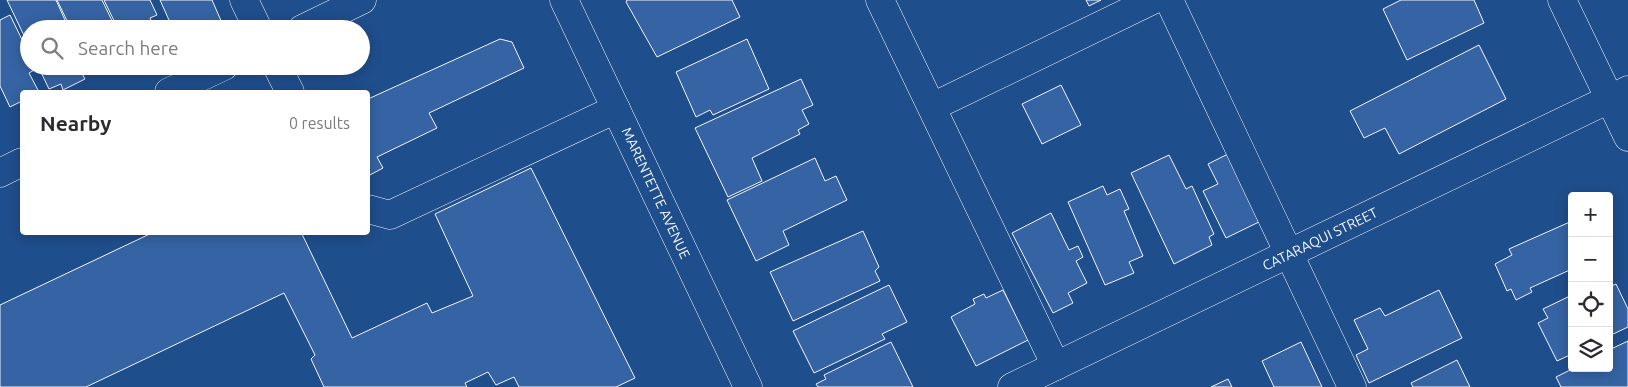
<!DOCTYPE html>
<meta charset="utf-8">
<style>
:root{--surface:#fff;--page:#f2f2f3;--text:#2b2b33;--muted:#7c7c81;--line:#e1e1e2}
body{margin:0;font-family:Ubuntu,sans-serif;background:var(--page);color:var(--text)}
.controls{position:absolute;right:15px;bottom:15px;display:grid;overflow:hidden;border-radius:5px;box-shadow:0 2px 12px #0003}
.controls button{width:45px;height:45px;display:grid;place-items:center;padding:0;border:0;border-bottom:1px solid var(--line);background:var(--surface);color:var(--text);font:25px sans-serif}
.list{margin:0;padding:0;list-style:none}
h2{display:flex;justify-content:space-between;align-items:center;height:65px;margin:0;padding:0 20px;font-size:21px}
h2 small{font-size:16px;font-weight:400;color:var(--muted)}
.icon{flex:none;width:28px;height:28px;fill:none;stroke:currentColor;stroke-width:2;stroke-linecap:round;stroke-linejoin:round}
.map{position:relative;flex:none;width:1628px;height:387px;overflow:hidden}
.search{position:absolute;background:var(--surface);box-shadow:0 2px 12px #0003;left:20px;top:20px;width:350px;height:55px;display:flex;align-items:center;gap:12px;box-sizing:border-box;padding:0 18px;border-radius:28px;color:var(--muted);font-size:19px}
.panel{position:absolute;background:var(--surface);box-shadow:0 2px 12px #0003;left:20px;top:90px;width:350px;height:145px;border-radius:5px}
.map>svg:first-child{display:block}
</style>
<div class="map">
<svg width="1628" height="387" viewBox="0 0 1628 387">
<rect width="100%" height="100%" fill="#1f4e8c"/>
<g fill="#3563a3" stroke="#f2f6ff">
<path d="M 7,0 L 56,0 L 69,29 L 29,29 L 29,46 Z"/>
<path d="M 57,0 L 102,0 L 116,29 L 71,29 Z"/>
<path d="M 104,0 L 150,0 L 157,15 L 150,18 L 155,29 L 118,29 Z"/>
<path d="M 160,0 L 212,0 L 222,23 L 209,29 L 173,29 Z"/>
<path d="M 627,0 L 732,0 L 740,17 L 657,57 L 626,2 Z"/>
<path d="M 1086,0 L 1101,0 L 1089,6 Z"/>
<path d="M 1401,0 L 1474,0 L 1484,23 L 1407,60 L 1383,9 Z"/>
<path d="M 10,15 L 29,54 L 29,66 L 34,66 L 36,69 L 29,73 L 39,92 L 22,92 L 22,101 L 10,107 L 0,86 L 0,20 Z"/>
<path d="M 500,39 L 512,42 L 524,68 L 429,113 L 437,128 L 377,157 L 383,168 L 368,176 L 368,99 Z"/>
<path d="M 747,39 L 769,89 L 713,115 L 710,110 L 696,117 L 676,72 Z"/>
<path d="M 1479,45 L 1506,99 L 1399,154 L 1385,128 L 1364,138 L 1350,111 Z"/>
<path d="M 38,66 L 78,66 L 85,79 L 63,90 L 61,84 L 49,89 Z"/>
<path d="M 801,79 L 813,105 L 802,110 L 809,124 L 798,130 L 800,134 L 752,158 L 762,181 L 728,197 L 695,128 Z"/>
<path d="M 1061,85 L 1081,125 L 1042,144 L 1022,104 Z"/>
<path d="M 1232,152 L 1263,220 L 1226,238 L 1203,191 L 1218,184 L 1208,164 Z"/>
<path d="M 1169,155 L 1186,189 L 1192,186 L 1214,234 L 1209,237 L 1212,245 L 1174,264 L 1131,173 Z"/>
<path d="M 815,158 L 825,181 L 836,176 L 847,200 L 783,231 L 789,245 L 756,261 L 727,200 Z"/>
<path d="M 531,168 L 635,378 L 616,387 L 519,387 L 514,377 L 496,385 L 488,372 L 465,383 L 467,387 L 324,387 L 311,359 L 315,355 L 284,293 L 86,387 L 0,387 L 0,305 L 154,232 L 301,232 L 352,338 L 427,303 L 432,313 L 473,296 L 435,214 Z"/>
<path d="M 1103,186 L 1107,195 L 1120,189 L 1129,209 L 1124,211 L 1143,256 L 1129,262 L 1134,273 L 1105,285 L 1068,202 Z"/>
<path d="M 1051,213 L 1069,250 L 1078,246 L 1083,257 L 1076,261 L 1087,283 L 1068,293 L 1073,303 L 1053,313 L 1012,233 Z"/>
<path d="M 1572,221 L 1572,269 L 1530,288 L 1532,292 L 1516,300 L 1511,289 L 1507,291 L 1495,264 L 1512,255 L 1509,249 Z"/>
<path d="M 863,231 L 879,267 L 875,271 L 880,281 L 793,321 L 770,272 Z"/>
<path d="M 1616,284 L 1628,309 L 1628,327 L 1609,336 L 1609,287 Z"/>
<path d="M 889,285 L 907,322 L 882,334 L 885,339 L 814,373 L 793,331 Z"/>
<path d="M 1003,290 L 1028,340 L 976,366 L 951,317 L 975,304 L 973,299 L 984,294 L 986,298 Z"/>
<path d="M 1439,290 L 1462,338 L 1369,383 L 1356,355 L 1368,349 L 1354,320 L 1380,308 L 1385,316 Z"/>
<path d="M 1572,295 L 1572,354 L 1557,361 L 1538,323 L 1548,318 L 1543,309 Z"/>
<path d="M 1628,341 L 1628,387 L 1561,387 L 1556,377 L 1574,368 L 1609,368 L 1609,350 Z"/>
<path d="M 891,342 L 913,387 L 818,387 L 816,384 L 826,379 L 824,375 Z"/>
<path d="M 1301,342 L 1322,387 L 1274,387 L 1262,361 Z"/>
<path d="M 1457,360 L 1470,387 L 1413,387 L 1411,383 Z"/>
<path d="M 1228,379 L 1232,387 L 1211,387 Z"/>
</g>
<g fill="none" stroke-linecap="round" stroke-linejoin="round">
<g stroke="#f2f6ff" stroke-width="29">
<g id="minor">
<path d="M 244,0 L 258,29"/>
<path d="M 564,0 L 748,387"/>
<path d="M 880,0 L 1056,366"/>
<path d="M 1169,0 L 1352,387"/>
<path d="M 1562,0 L 1628,137"/>
<path d="M 302,29 L 362,0"/>
<path d="M 277,66 L 290,92"/>
<path d="M 169,92 L 224,66"/>
<path d="M 932,107 L 1153,0"/>
<path d="M 0,173 L 22,162"/>
<path d="M 368,209 L 390,215 L 616,109"/>
<path d="M 1012,387 L 1628,90"/>
</g>
</g>
<use href="#minor" stroke="#1f4e8c" stroke-width="28"/>
</g>
<g text-anchor="middle" dominant-baseline="central" stroke-width="4" stroke-linejoin="round" paint-order="stroke">
<g font-size="14" fill="#f2f6ff" stroke="#1f4e8c">
<text transform="translate(656 193) rotate(65)">MARENTETTE AVENUE</text>
<text transform="translate(1320 239) rotate(-26)">CATARAQUI STREET</text>
</g>
</g>
</svg>
<div class="controls">
<button>+</button>
<button>−</button>
<button><svg class="icon" aria-label="locate" viewBox="0 0 24 24"><circle cx="12" cy="12" r="6"/><path d="M12 2v4M12 18v4M2 12h4M18 12h4"/></svg></button>
<button><svg class="icon" aria-label="layers" viewBox="0 0 24 24"><path d="M12 4l9 5-9 5-9-5zM3 14l9 5 9-5"/></svg></button>
</div>
<div class="search"><svg class="icon" aria-label="search" viewBox="0 0 24 24"><circle cx="10" cy="10" r="6"/><path d="M15 15l6 6"/></svg>Search here</div>
<section class="panel">
<h2>Nearby<small>0 results</small></h2>
<ul class="list">
</ul>
</section>
</div>
